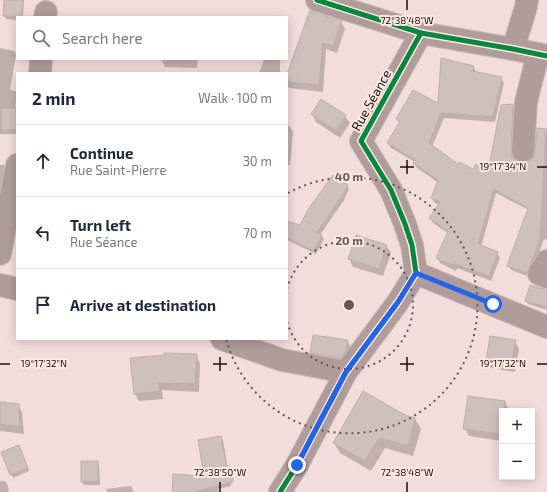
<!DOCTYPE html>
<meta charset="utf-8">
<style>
:root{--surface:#fff;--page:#f6f6f7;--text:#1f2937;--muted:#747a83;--line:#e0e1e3}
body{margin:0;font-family:"Exo 2",sans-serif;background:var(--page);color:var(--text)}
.controls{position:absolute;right:12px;bottom:12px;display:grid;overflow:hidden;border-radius:0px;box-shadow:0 2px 10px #0003}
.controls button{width:36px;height:36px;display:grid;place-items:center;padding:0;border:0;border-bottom:1px solid var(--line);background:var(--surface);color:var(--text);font:20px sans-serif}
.stop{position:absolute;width:12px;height:12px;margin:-9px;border:3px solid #2563eb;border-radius:50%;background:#fff}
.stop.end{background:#2563eb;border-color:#fff;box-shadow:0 1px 4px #0008}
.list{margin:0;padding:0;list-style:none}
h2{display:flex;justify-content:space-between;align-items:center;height:52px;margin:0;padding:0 16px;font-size:17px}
h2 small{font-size:13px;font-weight:400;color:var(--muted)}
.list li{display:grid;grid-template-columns:26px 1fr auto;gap:12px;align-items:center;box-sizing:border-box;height:72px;padding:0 16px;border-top:1px solid var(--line)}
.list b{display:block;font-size:15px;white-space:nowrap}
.list p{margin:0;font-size:13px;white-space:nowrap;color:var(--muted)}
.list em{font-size:13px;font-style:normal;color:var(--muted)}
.icon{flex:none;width:22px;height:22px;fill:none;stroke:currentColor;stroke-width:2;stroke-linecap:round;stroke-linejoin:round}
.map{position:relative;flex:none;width:547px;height:492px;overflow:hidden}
.search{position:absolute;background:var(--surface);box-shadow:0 2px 10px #0003;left:16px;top:16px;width:272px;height:44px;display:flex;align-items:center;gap:10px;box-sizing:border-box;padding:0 14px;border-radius:0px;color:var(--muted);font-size:15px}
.panel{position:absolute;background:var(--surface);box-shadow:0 2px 10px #0003;left:16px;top:72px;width:272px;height:268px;border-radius:0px}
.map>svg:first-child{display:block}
</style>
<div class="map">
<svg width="547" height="492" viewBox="0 0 547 492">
<rect width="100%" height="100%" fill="#f2ddda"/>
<g fill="#0003">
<path d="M 5,0 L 24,0 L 23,17 L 17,17 L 17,20 L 6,19 L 4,16 Z"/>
<path d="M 341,22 L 345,29 L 337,53 L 326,49 L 323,92 L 289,88 L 287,84 L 287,77 Z"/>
<path d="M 0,48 L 14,51 L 16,55 L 10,90 L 15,91 L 17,94 L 15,109 L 17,109 L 17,134 L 0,134 Z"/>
<path d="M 161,59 L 198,59 L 197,68 L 165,67 Z"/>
<path d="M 264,59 L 280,59 L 280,73 L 259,73 Z"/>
<path d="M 474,67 L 476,72 L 501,78 L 504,83 L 495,122 L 444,118 L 432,147 L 459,165 L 473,171 L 489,172 L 513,105 L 516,110 L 513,156 L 514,160 L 515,162 L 523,164 L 529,163 L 534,158 L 538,130 L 547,130 L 547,240 L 544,239 L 530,277 L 511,270 L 508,265 L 529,210 L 496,193 L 481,247 L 497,253 L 500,258 L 491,281 L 457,268 L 456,271 L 440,263 L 437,258 L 448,233 L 433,223 L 430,218 L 439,205 L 435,203 L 432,198 L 439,183 L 417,168 L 414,163 L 415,162 L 391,148 L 388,143 L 400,124 L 397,119 L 439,104 Z"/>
<path d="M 312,114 L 345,116 L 350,123 L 340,138 L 316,122 Z"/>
<path d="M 287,126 L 290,126 L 293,132 L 290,165 L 287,165 Z"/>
<path d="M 0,165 L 4,165 L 8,173 L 0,196 Z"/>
<path d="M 347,186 L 349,189 L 344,200 L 320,235 L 322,236 L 324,239 L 316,254 L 287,240 L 287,222 L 301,227 Z"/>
<path d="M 356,236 L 386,245 L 391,253 L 383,276 L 353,267 L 349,259 Z"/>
<path d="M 547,291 L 547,310 L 528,304 L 526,301 Z"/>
<path d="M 347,341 L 352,349 L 345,365 L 315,360 L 311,352 Z"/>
<path d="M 515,341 L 519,349 L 515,372 L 491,368 L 487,361 Z"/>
<path d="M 196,355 L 200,363 L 199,392 L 162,390 L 163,399 L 139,401 L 135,394 Z"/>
<path d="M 505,402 L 509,410 L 509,411 L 502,411 L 502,441 L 469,436 L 465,429 Z"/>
<path d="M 0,403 L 18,405 L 22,412 L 24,434 L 0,431 Z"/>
<path d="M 405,416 L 415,419 L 421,429 L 413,456 L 385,448 L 371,471 L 340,453 L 334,443 Z"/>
<path d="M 221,437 L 223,440 L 231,486 L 218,489 L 219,492 L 173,492 L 205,477 Z"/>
<path d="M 21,450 L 29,471 L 13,478 L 11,474 Z"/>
<path d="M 97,462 L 99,465 L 100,485 L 84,485 L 82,481 Z"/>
<path d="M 0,481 L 5,481 L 8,486 L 9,492 L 0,492 Z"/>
<path d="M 131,486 L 134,492 L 107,492 L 106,489 Z"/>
</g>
<g fill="#d0c0bd" stroke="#bfafac">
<path d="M 4,0 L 23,0 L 21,17 L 3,16 Z"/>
<path d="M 310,10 L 313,12 L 342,21 L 333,46 L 323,43 L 319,85 L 287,82 L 287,74 Z"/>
<path d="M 441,58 L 474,66 L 473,71 L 502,77 L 493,117 L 441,113 L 429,143 L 458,164 L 459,162 L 473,169 L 476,164 L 488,171 L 501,105 L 513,104 L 511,150 L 512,157 L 516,162 L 523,163 L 529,162 L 533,158 L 535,152 L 537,128 L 546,129 L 540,239 L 527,273 L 507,266 L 528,208 L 494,189 L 478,244 L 498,252 L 489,276 L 455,264 L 454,266 L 436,258 L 448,231 L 429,218 L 440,202 L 431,198 L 438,180 L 413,163 L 415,160 L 387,143 L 400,121 L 396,119 L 413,90 L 438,103 Z"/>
<path d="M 321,99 L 346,115 L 336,131 L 311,114 Z"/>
<rect x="1" y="108" width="16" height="22"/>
<path d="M 333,175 L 348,185 L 342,196 L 317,232 L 322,235 L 314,251 L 287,238 L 287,221 L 300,225 L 309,208 Z"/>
<path d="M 356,235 L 387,245 L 379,269 L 348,259 Z"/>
<path d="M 530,285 L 547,290 L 547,307 L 525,301 Z"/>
<path d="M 313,335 L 348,340 L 346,351 L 341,358 L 310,353 Z"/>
<path d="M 490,336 L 516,340 L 511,365 L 486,361 Z"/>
<path d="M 164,353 L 197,354 L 195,384 L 159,383 L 160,391 L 134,394 L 130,358 L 164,355 Z"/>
<path d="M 363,391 L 405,415 L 415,418 L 408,446 L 379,438 L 365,461 L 333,443 Z"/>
<path d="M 468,396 L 505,401 L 504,411 L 502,411 L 502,424 L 501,434 L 463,429 Z"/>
<path d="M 0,402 L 19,404 L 20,427 L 0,424 Z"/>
<path d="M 221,436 L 229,478 L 233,478 L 233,482 L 193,492 L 172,492 L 173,474 L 204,476 L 198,440 Z"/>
<path d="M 19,445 L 28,468 L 10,475 L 1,452 Z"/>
<path d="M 81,461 L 98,461 L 98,481 L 81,482 Z"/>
</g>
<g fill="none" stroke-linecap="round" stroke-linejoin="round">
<g stroke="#cabab7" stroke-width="24">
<g id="minor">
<path d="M 317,0 L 421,33 L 513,49 L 547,56"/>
<path d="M 45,17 L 46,12"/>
<path d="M 513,49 L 526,7 L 527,0"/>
<path d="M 40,73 L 41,59"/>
<path d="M 523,151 L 526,102 L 538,54"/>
<path d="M 0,254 L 17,165"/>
<path d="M 547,261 L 539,274 L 547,277"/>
<path d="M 416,273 L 547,327"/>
<path d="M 0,285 L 17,289"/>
<path d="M 222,339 L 282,360 L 346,372"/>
<path d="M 280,492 L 297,465 L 346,372 L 398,302 L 416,273 L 412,245 L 405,224 L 391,190 L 361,141 L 421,33"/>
</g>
</g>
<use href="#minor" stroke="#b09d9b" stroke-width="22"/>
<g stroke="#ffe7e3" stroke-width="8">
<g id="cycleway">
<path d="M 317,0 L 421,33 L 513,49 L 547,56"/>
<path d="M 280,492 L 297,465 L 346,372 L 398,302 L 416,273 L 412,245 L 405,224 L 391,190 L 361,141 L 421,33"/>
</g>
</g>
<use href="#cycleway" stroke="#00873e" stroke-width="5"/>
</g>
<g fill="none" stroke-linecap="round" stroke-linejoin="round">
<path stroke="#2563eb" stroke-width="5" d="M 297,465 L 346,372 L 398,302 L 416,273 L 493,304"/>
</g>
<path fill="none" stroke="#1b0f0d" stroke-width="1.5" d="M 407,0 L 407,10M 407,160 L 407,174M 400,167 L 414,167M 537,167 L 547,167M 220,357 L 220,371M 407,357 L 407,371M 0,364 L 10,364M 213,364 L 227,364M 400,364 L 414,364M 537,364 L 547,364M 220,482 L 220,492M 407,482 L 407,492"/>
<g fill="none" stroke="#665755" stroke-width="2" stroke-dasharray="2 4">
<path d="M287 289A64 64 0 1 1 287 321"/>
<path d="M288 193A128 128 0 1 1 226 339"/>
</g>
<g text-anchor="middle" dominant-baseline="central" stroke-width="4" stroke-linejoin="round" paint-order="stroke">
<g font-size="13" fill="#1b0f0d" stroke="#ffe7e3">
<text transform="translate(371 100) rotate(-61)">Rue Séance</text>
</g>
</g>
<g font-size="10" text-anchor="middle" fill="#1b0f0d" stroke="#ffe7e3" stroke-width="4" stroke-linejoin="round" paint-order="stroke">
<text x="407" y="24">72°38'48"W</text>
<text x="503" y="170">19°17'34"N</text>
<text x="44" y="367">19°17'32"N</text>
<text x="503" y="367">19°17'32"N</text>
<text x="220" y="476">72°38'50"W</text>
<text x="407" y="476">72°38'48"W</text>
</g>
<circle cx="349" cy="305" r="6" fill="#665755" stroke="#ffe7e3" stroke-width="2"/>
<g font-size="12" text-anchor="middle" font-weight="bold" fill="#665755" stroke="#ffe7e3" stroke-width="4" stroke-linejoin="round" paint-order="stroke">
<text x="349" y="181">40 m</text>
<text x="349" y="245">20 m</text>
</g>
</svg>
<div class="controls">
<button>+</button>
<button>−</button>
</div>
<div class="stop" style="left:493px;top:304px"></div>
<div class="stop end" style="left:297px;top:465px"></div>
<div class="search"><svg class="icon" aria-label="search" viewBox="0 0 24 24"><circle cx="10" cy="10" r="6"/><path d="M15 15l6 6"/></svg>Search here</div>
<section class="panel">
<h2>2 min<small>Walk · 100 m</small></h2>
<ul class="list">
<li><svg class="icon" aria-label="ahead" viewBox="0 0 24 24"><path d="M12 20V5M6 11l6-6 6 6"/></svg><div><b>Continue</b><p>Rue Saint-Pierre</p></div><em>30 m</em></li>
<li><svg class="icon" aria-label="left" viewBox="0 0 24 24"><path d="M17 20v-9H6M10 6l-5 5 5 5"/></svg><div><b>Turn left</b><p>Rue Séance</p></div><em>70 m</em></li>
<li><svg class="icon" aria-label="arrive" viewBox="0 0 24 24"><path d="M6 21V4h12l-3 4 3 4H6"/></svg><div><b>Arrive at destination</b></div></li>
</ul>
</section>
</div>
